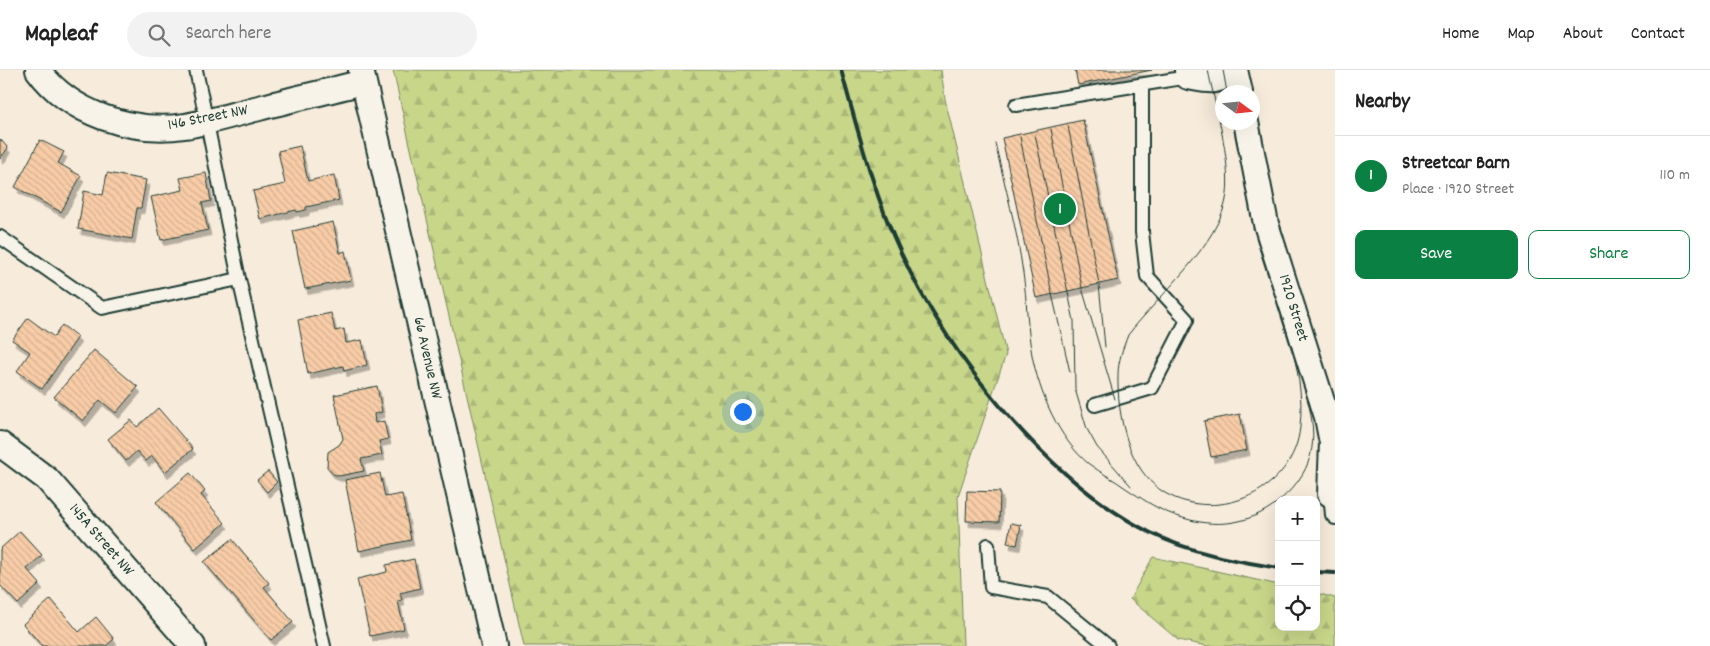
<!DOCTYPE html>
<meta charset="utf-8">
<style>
:root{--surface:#fff;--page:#f2f2f2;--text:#222;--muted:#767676;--line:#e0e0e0;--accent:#0b8043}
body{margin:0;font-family:Dekko,sans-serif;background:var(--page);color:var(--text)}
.controls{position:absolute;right:15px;bottom:15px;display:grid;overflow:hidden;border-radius:10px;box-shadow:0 5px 20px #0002}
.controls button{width:45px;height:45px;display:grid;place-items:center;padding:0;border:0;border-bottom:1px solid var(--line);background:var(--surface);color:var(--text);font:25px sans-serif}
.compass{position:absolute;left:1215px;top:15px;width:45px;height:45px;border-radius:50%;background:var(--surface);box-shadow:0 5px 20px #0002;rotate:105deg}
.you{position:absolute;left:742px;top:341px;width:18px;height:18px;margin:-12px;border:4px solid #fff;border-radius:50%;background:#1a73e8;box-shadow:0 0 0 8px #1a73e833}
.badge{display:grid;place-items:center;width:32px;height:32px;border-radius:50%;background:var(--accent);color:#fff;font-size:16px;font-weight:700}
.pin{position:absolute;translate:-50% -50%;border:2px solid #fff;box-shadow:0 1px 5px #0006}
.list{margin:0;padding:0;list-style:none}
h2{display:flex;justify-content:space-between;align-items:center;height:65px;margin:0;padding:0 20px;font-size:21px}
h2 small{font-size:16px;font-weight:400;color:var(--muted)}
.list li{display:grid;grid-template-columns:32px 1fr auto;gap:15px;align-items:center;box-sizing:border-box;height:80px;padding:0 20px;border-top:1px solid var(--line)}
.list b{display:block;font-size:19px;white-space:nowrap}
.list p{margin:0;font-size:16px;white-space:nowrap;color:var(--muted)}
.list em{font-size:16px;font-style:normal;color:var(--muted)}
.actions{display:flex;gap:10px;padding:15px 20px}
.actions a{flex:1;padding:11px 0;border:1px solid var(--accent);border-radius:10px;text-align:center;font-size:18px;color:var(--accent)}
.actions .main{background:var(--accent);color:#fff}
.icon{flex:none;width:28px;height:28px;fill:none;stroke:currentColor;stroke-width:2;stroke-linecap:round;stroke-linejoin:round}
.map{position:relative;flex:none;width:1335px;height:576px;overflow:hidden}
header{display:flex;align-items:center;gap:30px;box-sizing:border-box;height:70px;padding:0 25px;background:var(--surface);border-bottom:1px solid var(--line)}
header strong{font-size:24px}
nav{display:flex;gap:28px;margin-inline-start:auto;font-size:18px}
.search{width:350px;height:45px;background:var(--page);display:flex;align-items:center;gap:12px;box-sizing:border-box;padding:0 18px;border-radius:28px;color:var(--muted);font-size:19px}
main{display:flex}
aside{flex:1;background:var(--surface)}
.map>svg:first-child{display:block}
</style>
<header>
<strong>Mapleaf</strong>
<div class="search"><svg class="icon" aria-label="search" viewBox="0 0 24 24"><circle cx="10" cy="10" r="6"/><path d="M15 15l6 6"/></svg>Search here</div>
<nav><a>Home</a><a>Map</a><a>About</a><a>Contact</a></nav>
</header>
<main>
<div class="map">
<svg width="1335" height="576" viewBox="0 0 1335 576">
<defs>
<pattern id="forest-firs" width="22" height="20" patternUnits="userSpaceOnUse" patternTransform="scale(1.25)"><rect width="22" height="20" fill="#c8d68a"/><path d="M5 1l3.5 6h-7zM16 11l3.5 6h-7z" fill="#abb978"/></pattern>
<pattern id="building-back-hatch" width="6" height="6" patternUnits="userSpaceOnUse" patternTransform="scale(1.25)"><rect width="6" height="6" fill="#f8cca7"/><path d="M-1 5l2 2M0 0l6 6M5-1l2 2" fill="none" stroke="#d4b090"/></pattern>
<filter id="shadow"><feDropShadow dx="3" dy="5.5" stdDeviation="0" flood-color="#0004"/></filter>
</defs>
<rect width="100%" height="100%" fill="#f7ebdb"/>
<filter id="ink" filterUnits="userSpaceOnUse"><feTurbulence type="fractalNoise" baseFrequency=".02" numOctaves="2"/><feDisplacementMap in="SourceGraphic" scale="10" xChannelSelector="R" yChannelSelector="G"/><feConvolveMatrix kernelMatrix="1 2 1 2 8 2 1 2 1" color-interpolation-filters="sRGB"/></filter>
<g filter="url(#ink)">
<g fill="url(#forest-firs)" stroke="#748a5f">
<path d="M 393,0 L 941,0 L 945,29 L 1006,284 L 958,426 L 963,576 L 524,576 Z"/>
<path d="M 1153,487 L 1279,515 L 1279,557 L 1316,557 L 1316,523 L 1335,528 L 1335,576 L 1207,576 L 1178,570 L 1130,529 Z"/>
</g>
<g fill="url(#building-back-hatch)" stroke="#1f3d34" filter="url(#shadow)">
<path d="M 1075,0 L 1152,0 L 1078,15 Z"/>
<path d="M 1083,50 L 1118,210 L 1036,228 L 1002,68 Z"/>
<path d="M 0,69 L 8,78 L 0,89 Z"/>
<path d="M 40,70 L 64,82 L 58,93 L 81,106 L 61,142 L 15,117 Z"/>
<path d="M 300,76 L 308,111 L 334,105 L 339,130 L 306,137 L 306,140 L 297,142 L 296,140 L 260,149 L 253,121 L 285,114 L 278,81 Z"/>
<path d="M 107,103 L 146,110 L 141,138 L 137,138 L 132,169 L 78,159 L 84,121 L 103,125 Z"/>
<path d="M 206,103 L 211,131 L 202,133 L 208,160 L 161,170 L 151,127 L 183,120 L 180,108 Z"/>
<path d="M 333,152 L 340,183 L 345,181 L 351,210 L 305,219 L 293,161 Z"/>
<path d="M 331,243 L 335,261 L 344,259 L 346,273 L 362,270 L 367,295 L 344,301 L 343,296 L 308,304 L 298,250 Z"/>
<path d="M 28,248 L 54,267 L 62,255 L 78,267 L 42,319 L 17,301 L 30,282 L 12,270 Z"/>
<path d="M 94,280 L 138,317 L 116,343 L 100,330 L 83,351 L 54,327 Z"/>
<path d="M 377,316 L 382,342 L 374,344 L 375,353 L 384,351 L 388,369 L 379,371 L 382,385 L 361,389 L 364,401 L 339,406 L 333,404 L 327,397 L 328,382 L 339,375 L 343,369 L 334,325 Z"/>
<path d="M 158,338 L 193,379 L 165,402 L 152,386 L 146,391 L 137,381 L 126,391 L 108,369 L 131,350 L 137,357 Z"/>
<path d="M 1240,344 L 1247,380 L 1211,387 L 1204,351 Z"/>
<path d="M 268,401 L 277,412 L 267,422 L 257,410 Z"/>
<path d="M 190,403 L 205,421 L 201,425 L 225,453 L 195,479 L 156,432 Z"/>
<path d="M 380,403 L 385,427 L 402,424 L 411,470 L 359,481 L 345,410 Z"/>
<path d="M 967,421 L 1000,422 L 999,452 L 966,451 Z"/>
<path d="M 1011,453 L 1021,455 L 1017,475 L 1007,473 Z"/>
<path d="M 20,461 L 42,485 L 27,499 L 40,514 L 18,534 L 0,515 L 0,479 Z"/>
<path d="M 232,469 L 269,513 L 264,517 L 293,552 L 271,570 L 204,492 Z"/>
<path d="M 414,489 L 420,518 L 400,523 L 402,530 L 398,531 L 404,559 L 370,566 L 357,509 L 387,502 L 386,495 Z"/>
<path d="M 51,529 L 79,562 L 96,547 L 114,569 L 106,576 L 42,576 L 23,554 Z"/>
</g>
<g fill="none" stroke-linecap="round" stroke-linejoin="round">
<g stroke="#1f3d34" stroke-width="16">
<g id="lane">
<path d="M 196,0 L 239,209 L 324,576"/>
<path d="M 1016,35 L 1188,7"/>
<path d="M 0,167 L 102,238 L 239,209"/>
<path d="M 1095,335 L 1152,318 L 1187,250 L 1147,206 L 1142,162 L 1142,15"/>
<path d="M 1330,424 L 1332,445 L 1335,448"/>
<path d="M 988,475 L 991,517 L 1048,527 L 1108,576"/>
</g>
</g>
<g stroke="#1f3d34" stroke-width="28">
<g id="street">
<path d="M 38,0 C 70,44 133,64 185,56 C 210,52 235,44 259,38 C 294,29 329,21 363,12"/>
<path d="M 361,0 L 494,576"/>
<path d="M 1187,0 L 1188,7 C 1206,10 1219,15 1232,0"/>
<path d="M 1235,0 L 1240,22"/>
<path d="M 1246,52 L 1266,154 L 1327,347 L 1332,373 L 1330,424"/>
<path d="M 0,374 L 47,409 L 193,576"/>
</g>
</g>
<use href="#lane" stroke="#f7f3e8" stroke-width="12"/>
<use href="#street" stroke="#f7f3e8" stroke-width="24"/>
<g stroke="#1f3d34" stroke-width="1">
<path d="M 1208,0 C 1215,35 1231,89 1227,124 C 1221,173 1158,226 1128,265 C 1123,278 1118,291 1118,305 C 1117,345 1128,401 1165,423 C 1219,454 1294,420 1300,357 C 1307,294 1275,234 1258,174 C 1247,135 1242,93 1233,52"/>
<path d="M 1223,0 L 1227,22"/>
<path d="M 1068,56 L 1099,214 L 1105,277"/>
<path d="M 1051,59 L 1082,218 L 1115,329"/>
<path d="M 1035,64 L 1074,251 L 1075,319 L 1087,359 L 1097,377 L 1131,416"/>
<path d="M 1020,67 L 1052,224 L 1070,302"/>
<path d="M 995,73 C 1005,116 1017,159 1023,203 C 1027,230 1027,258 1032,285 C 1039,322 1059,370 1089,394 C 1101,403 1115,410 1127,419 C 1141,428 1154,437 1169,443 C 1208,459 1246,458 1279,431"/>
<path d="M 1280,430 C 1319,397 1318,363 1304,317"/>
</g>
<g stroke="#1f3d34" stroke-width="4">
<path d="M 841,0 C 858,61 874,125 901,183 C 948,286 1049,412 1151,463 C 1191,483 1236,491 1279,498"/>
<path d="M 1316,502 L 1335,503"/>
</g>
</g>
</g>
<g text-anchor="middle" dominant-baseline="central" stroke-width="4" stroke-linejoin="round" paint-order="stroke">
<g font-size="16" fill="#1f3d34" stroke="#f7f3e8">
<text transform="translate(208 48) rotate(-11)">146 Street NW</text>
<text transform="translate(1293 238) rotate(73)">1920 Street</text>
<text transform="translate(427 288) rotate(77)">66 Avenue NW</text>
<text transform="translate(101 470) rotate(49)">145A Street NW</text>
</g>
</g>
</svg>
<div class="controls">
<button>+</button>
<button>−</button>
<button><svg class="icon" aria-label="locate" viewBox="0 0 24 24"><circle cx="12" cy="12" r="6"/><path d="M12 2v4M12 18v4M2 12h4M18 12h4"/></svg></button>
</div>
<svg class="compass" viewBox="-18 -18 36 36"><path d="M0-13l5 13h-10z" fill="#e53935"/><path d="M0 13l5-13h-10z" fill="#767676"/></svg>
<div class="you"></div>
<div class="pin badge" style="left:1060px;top:139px">1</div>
</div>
<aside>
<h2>Nearby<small></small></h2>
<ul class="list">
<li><span class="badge">1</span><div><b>Streetcar Barn</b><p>Place · 1920 Street</p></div><em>110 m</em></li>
</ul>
<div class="actions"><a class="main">Save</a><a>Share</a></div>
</aside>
</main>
